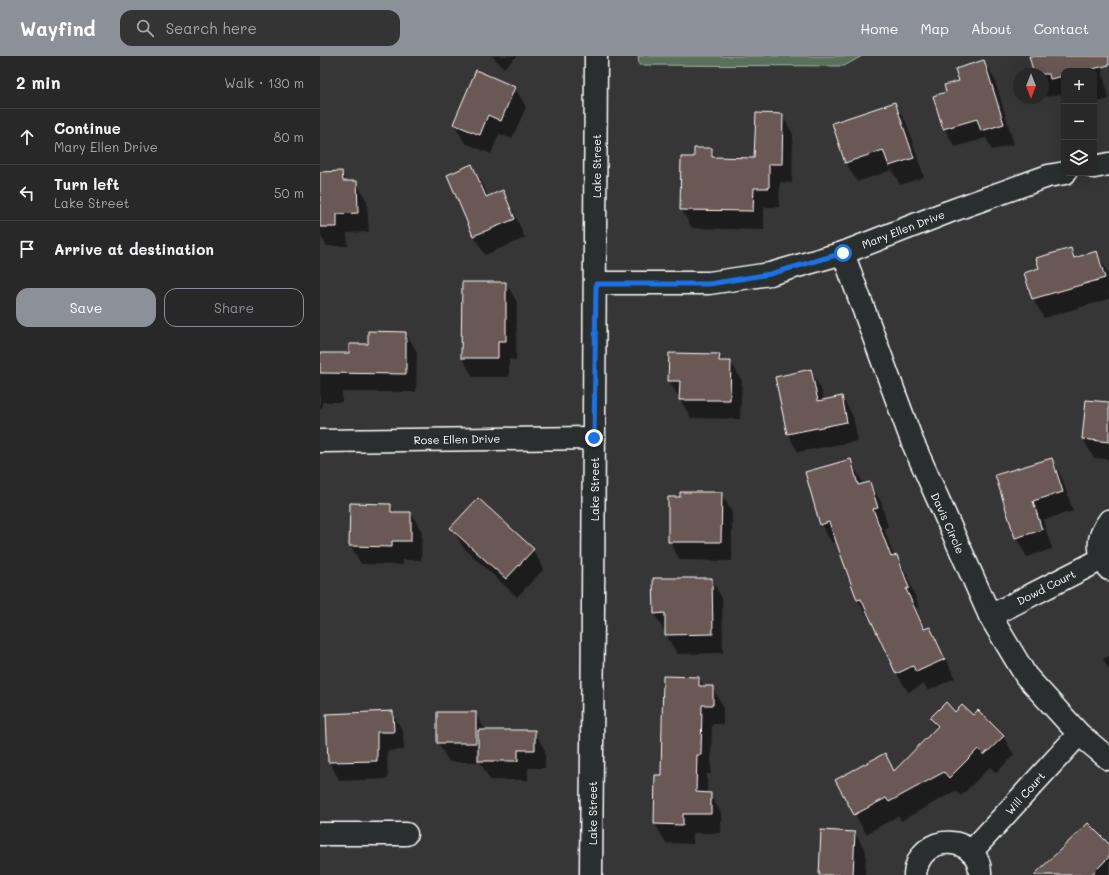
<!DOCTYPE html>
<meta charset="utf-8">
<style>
:root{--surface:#292828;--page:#353434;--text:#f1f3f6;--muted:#a5a6a8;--line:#454445;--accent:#8c9099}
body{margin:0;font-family:Mali,sans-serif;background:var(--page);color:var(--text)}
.controls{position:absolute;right:12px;top:12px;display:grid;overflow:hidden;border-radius:8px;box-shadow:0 4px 16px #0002}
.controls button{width:36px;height:36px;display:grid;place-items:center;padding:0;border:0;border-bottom:1px solid var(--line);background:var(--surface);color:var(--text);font:20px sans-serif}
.compass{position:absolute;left:693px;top:12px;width:36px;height:36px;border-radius:50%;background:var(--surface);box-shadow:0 4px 16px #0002;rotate:180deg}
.stop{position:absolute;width:12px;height:12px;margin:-9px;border:3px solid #1a73e8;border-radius:50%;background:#fff}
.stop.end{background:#1a73e8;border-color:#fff;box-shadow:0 1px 4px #0008}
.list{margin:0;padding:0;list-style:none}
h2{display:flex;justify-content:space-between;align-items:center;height:52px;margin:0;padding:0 16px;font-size:17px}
h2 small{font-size:13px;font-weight:400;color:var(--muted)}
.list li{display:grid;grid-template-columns:26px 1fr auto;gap:12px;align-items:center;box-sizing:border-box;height:56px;padding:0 16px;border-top:1px solid var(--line)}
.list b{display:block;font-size:15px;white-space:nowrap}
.list p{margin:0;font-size:13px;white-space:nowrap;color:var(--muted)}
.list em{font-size:13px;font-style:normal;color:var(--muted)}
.actions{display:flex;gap:8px;padding:12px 16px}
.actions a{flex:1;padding:9px 0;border:1px solid var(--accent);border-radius:12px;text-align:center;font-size:14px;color:var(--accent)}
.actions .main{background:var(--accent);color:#fff}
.icon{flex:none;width:22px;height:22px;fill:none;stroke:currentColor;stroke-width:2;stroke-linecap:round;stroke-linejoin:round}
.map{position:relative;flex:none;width:789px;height:819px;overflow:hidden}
header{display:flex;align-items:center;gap:24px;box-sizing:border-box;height:56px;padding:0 20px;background:var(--accent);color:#fff}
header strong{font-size:19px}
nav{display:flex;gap:22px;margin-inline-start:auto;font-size:14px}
.search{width:280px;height:36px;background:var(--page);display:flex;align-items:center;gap:10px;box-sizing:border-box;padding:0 14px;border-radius:12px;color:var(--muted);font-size:15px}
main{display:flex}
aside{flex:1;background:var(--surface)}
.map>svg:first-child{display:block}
</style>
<header>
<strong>Wayfind</strong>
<div class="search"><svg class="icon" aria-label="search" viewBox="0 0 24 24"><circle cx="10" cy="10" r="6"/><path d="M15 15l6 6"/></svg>Search here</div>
<nav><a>Home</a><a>Map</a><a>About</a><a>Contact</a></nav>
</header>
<main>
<aside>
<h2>2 min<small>Walk · 130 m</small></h2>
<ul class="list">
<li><svg class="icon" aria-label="ahead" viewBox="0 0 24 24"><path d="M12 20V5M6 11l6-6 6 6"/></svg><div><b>Continue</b><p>Mary Ellen Drive</p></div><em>80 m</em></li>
<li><svg class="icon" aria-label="left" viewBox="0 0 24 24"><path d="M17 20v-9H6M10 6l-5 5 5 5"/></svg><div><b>Turn left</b><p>Lake Street</p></div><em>50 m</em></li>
<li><svg class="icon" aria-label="arrive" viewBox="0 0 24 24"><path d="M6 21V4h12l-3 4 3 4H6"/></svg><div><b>Arrive at destination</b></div></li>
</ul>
<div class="actions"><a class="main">Save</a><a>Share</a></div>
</aside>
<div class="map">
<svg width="789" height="819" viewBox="0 0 789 819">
<rect width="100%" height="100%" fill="#373636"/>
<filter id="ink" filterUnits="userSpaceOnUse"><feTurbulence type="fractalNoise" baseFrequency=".025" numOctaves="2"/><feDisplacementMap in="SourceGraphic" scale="8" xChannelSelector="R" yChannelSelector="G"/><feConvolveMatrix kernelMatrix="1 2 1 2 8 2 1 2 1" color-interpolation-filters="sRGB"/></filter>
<g filter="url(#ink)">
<path fill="#586f5c" stroke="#acb7ae" d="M 318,0 L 542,0 L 524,10 L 319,9 Z"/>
<g fill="#0007">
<path d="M 172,0 L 197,0 L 184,12 Z"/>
<path d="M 711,0 L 779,0 L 789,43 L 774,47 L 774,15 L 744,15 L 744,42 L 742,42 L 740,38 L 727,41 L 723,34 L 723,18 L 715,18 Z"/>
<path d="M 664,5 L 675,24 L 694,88 L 672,94 L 666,82 L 635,91 L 624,72 L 627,37 Z"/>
<path d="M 195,32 L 206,51 L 192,83 L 179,78 L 171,98 L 145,87 L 134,68 Z"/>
<path d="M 575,47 L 586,66 L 604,121 L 580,129 L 572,114 L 537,126 L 526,107 L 513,68 Z"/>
<path d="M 462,59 L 473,78 L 472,127 L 460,126 L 459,151 L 444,151 L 444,174 L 372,172 L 361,153 L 375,102 L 392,93 L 397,102 L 435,103 Z"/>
<path d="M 152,109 L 163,128 L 168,141 L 182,135 L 193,154 L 205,182 L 165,199 L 154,180 L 128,119 Z"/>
<path d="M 22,116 L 27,126 L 36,126 L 47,145 L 49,176 L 27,177 L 28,190 L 7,190 L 0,179 L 0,117 Z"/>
<path d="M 751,193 L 756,202 L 776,196 L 787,215 L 789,221 L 789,243 L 724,262 L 713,243 L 706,217 L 720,213 Z"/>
<path d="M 186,227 L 197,246 L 196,304 L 189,303 L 189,321 L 153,321 L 142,302 Z"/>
<path d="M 86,277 L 97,296 L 96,336 L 22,336 L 22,346 L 2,346 L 2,352 L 0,352 L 0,298 L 30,298 L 49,289 Z"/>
<path d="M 399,299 L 403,306 L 411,306 L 422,325 L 420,363 L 371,362 L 349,325 Z"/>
<path d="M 490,314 L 501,333 L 504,345 L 522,341 L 533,360 L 538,385 L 478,396 L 467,377 Z"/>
<path d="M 789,347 L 789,403 L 774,402 L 763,383 Z"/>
<path d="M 732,403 L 742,422 L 753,455 L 723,464 L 732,493 L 707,501 L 696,482 L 677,420 Z"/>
<path d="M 530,404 L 541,423 L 543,429 L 550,427 L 561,446 L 568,471 L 564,472 L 574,501 L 577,500 L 587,519 L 599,551 L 596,552 L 606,574 L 609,572 L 620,591 L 635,622 L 608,635 L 604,628 L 588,636 L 577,618 L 551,562 L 549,563 L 538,544 L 517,486 L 512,487 L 501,468 Z"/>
<path d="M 401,437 L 412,456 L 412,505 L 360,504 L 349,485 Z"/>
<path d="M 71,449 L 75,457 L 91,457 L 102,476 L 101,504 L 83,504 L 83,509 L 41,508 L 30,489 Z"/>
<path d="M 132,472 L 213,494 L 224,513 L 197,541 L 143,491 Z"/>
<path d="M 391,523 L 402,542 L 403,597 L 357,598 L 334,557 Z"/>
<path d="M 789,600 L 789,614 L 783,603 Z"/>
<path d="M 379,622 L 384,631 L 392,631 L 403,650 L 403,668 L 392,668 L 391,718 L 387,718 L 387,738 L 390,738 L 401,757 L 401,777 L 373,777 L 373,788 L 346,787 L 335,768 L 336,720 L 342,720 Z"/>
<path d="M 72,656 L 83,676 L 84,694 L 67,695 L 68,723 L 20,725 L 9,706 L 7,659 Z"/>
<path d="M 155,657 L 166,675 L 214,675 L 225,694 L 225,712 L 208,712 L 208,724 L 170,724 L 160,706 L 129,706 L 118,687 Z"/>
<path d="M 635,657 L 653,661 L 683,680 L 694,699 L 676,717 L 670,711 L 641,740 L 635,735 L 581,765 L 578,760 L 546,778 L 516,725 L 574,716 L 617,673 L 611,662 Z"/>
<path d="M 535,777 L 546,796 L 545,819 L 500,819 Z"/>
<path d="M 789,789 L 789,819 L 726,819 Z"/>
</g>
<g fill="#6a5855" stroke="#fff">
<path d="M 709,0 L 789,0 L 789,9 L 764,15 L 744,15 L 744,20 L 730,23 L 729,18 L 714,18 Z"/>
<path d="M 664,4 L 684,68 L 661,75 L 657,63 L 623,73 L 613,40 L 626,36 L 624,29 L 639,25 L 635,13 Z"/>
<path d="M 156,14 L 195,31 L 181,65 L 168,59 L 160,79 L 133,68 Z"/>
<path d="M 575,46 L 594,102 L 569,110 L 563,94 L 525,107 L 512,67 Z"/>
<path d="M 436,57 L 463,58 L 462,108 L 449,108 L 449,132 L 434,132 L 433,155 L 360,154 L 361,101 L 374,101 L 374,92 L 392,92 L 392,101 L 434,102 Z"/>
<path d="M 152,108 L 166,141 L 183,134 L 195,163 L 153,180 L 127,119 Z"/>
<path d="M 22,115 L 23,125 L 37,125 L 38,157 L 17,158 L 17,171 L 0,171 L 0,116 Z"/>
<path d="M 751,192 L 754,202 L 777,195 L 785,222 L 712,243 L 704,217 L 719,212 L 716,202 Z"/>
<path d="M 142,226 L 186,226 L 186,285 L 178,285 L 178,302 L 141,302 Z"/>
<path d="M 48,275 L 86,276 L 86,318 L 0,317 L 0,297 L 29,297 L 29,288 L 48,288 Z"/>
<path d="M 349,297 L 400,298 L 399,305 L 411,305 L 410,344 L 359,344 L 360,325 L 348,325 Z"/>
<path d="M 491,313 L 498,345 L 522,340 L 527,366 L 467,378 L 455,321 Z"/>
<path d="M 766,344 L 789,346 L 789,386 L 762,383 Z"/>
<path d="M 732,402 L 743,436 L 713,445 L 722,474 L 695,482 L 675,419 Z"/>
<path d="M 531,403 L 538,429 L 550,426 L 558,452 L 553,453 L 571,501 L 577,499 L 589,532 L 586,533 L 604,573 L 610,571 L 625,603 L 596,616 L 593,610 L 576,618 L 541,543 L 537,544 L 509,466 L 500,469 L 485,416 Z"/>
<path d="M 360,436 L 402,436 L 401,486 L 348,486 L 348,441 L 360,441 Z"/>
<path d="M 158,442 L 214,493 L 186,523 L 130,472 Z"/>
<path d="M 30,447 L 71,448 L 71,456 L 91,456 L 91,485 L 72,485 L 72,491 L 29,490 Z"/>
<path d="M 333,522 L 392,522 L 393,578 L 345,579 L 345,557 L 334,558 Z"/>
<path d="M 343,620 L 379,621 L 379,630 L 393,630 L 393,649 L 382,649 L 381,699 L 377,699 L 376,736 L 391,737 L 391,758 L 363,758 L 363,769 L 334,768 L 335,719 L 341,719 Z"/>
<path d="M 626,646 L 635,656 L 642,649 L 653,659 L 658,654 L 684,680 L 664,699 L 658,693 L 629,722 L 624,716 L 569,746 L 566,742 L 534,759 L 515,724 L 565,697 L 574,715 L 618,670 L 610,662 Z"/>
<path d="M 73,655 L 74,676 L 57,676 L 57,705 L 8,706 L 6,658 Z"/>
<rect x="117" y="656" width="39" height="31"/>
<path d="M 158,674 L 215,674 L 215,694 L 198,694 L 198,705 L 158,705 Z"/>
<path d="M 768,767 L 789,788 L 789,801 L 771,819 L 714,819 Z"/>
<path d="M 501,774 L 535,776 L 533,819 L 499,819 Z"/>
</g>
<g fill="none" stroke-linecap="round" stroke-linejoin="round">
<g stroke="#fff" stroke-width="25">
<g id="minor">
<path d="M 774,111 L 789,108"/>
<path d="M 523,197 L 592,385 L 670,560 L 706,620 L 759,678 L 789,703"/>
<path d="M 276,227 L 389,227 L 450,218 L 523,197 L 628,156 L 728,120 L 745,117"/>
<path d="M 0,385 L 274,382"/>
<path d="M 789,465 C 776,482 777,496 789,513"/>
<path d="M 670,560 L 782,503"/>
<path d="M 0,778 L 86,778"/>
<path d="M 651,796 L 759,678"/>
<path d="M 271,819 C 273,546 276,273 276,0"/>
<path d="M 595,819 C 599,773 662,779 660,819"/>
</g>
</g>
<use href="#minor" stroke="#2a2d2e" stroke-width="22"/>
</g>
</g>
<g fill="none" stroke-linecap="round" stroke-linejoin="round" filter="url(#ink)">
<path stroke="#1a73e8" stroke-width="5" d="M 274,382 L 276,228 L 389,228 L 450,218 L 523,197"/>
</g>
<g text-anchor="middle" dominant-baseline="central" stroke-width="3" stroke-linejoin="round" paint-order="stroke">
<g font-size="11" fill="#fff" stroke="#2a2d2e">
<text transform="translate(276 110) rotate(-90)">Lake Street</text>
<text transform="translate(583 173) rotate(-21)">Mary Ellen Drive</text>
<text transform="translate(137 383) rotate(-1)">Rose Ellen Drive</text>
<text transform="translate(274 433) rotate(-90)">Lake Street</text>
<text transform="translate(628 467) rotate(66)">Davis Circle</text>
<text transform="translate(726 531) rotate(-27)">Dowd Court</text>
<text transform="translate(705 737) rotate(-48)">Will Court</text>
<text transform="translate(272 757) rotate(-90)">Lake Street</text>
</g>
</g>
</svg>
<div class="controls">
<button>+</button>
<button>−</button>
<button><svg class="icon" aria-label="layers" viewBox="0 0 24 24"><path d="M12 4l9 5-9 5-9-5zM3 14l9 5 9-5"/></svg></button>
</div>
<svg class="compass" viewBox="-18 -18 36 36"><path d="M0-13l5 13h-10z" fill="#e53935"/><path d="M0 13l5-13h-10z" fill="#a5a6a8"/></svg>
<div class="stop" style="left:523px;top:197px"></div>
<div class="stop end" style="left:274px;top:382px"></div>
</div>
</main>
